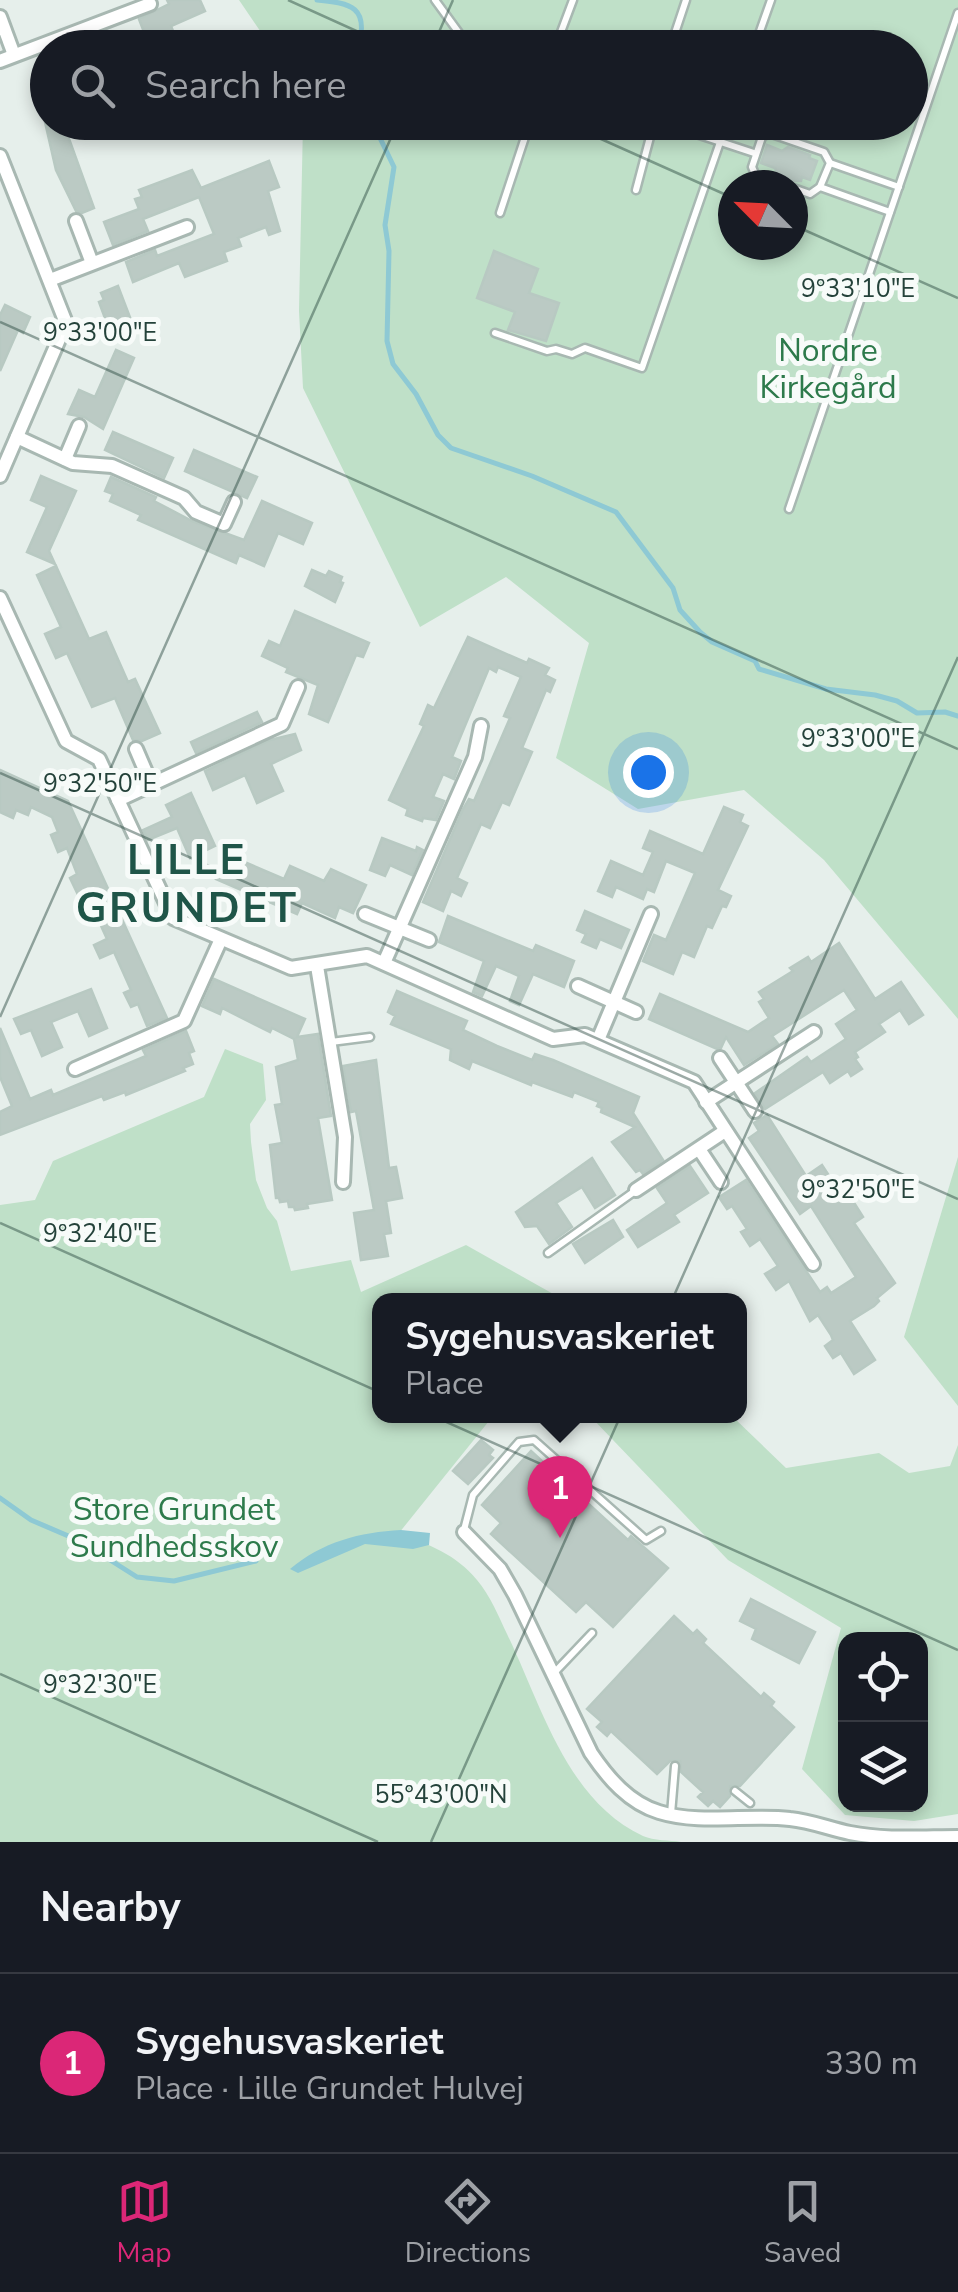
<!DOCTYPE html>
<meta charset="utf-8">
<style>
:root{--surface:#171b24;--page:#242831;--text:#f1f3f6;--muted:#9ea1a6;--line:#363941;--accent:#db2777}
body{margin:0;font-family:"Nunito Sans",sans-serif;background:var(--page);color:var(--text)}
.controls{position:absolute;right:30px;bottom:30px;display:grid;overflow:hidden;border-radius:20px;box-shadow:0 5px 15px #0003}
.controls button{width:90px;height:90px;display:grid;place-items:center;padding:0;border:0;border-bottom:2px solid var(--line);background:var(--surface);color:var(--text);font:50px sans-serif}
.compass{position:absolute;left:718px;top:170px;width:90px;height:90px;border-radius:50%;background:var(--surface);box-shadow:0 5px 15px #0003;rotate:294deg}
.you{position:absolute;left:648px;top:772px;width:35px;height:35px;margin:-25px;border:8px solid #fff;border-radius:50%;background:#1a73e8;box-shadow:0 0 0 15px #1a73e833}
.badge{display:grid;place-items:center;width:65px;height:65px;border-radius:50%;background:var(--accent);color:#fff;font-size:32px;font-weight:700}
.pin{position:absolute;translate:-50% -82px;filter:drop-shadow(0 2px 5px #0008)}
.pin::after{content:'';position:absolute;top:52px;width:35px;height:30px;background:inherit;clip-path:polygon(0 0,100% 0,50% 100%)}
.popup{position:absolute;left:372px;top:1293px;width:375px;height:130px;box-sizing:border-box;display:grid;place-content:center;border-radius:20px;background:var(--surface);filter:drop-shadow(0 2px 8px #0005);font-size:32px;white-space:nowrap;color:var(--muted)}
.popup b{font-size:38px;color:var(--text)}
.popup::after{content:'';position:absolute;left:50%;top:100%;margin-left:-20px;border:20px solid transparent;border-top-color:var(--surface)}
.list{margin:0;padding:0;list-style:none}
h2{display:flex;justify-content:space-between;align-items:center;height:130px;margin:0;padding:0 40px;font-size:42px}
h2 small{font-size:32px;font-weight:400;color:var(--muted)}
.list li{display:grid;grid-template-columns:65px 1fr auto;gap:30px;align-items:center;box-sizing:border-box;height:180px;padding:0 40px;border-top:2px solid var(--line)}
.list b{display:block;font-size:38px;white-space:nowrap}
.list p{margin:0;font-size:32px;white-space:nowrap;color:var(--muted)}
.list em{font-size:32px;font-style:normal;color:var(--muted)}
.icon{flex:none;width:55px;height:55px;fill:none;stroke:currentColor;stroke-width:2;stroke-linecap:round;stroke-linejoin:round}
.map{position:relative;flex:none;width:958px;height:1842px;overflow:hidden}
.search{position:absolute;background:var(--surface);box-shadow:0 5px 15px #0003;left:30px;right:30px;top:30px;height:110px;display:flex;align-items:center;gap:25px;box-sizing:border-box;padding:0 35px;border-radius:55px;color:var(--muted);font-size:38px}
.sheet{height:310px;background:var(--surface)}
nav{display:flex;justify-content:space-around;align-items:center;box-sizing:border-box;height:140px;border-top:2px solid var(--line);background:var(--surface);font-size:28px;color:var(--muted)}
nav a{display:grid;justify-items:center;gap:5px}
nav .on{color:var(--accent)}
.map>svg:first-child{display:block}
</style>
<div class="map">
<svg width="958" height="1842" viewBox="0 0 958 1842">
<rect width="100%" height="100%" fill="#e6efeb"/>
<g fill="#bfe0c8" fill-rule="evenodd">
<path d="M 239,0 L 958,0 L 958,1019 L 824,860 L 744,790 L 638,809 L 556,758 L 589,643 L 506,577 L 420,627 L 303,388 L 299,311 L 303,123 L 910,122 L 910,48 L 271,47 ZM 733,185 L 793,185 L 793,245 L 733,245 Z"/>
<path d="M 225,1049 L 263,1064 L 266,1100 L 250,1124 L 251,1142 L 256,1180 L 267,1208 L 277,1221 L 291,1271 L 351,1260 L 361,1292 L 466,1245 L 564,1300 L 380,1300 L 380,1416 L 493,1416 L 399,1533 C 429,1545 456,1554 477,1580 C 490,1595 499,1617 507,1634 C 541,1704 566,1800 643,1836 C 654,1841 669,1840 681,1842 L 0,1842 L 0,1205 L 35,1200 L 53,1161 L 204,1097 Z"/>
<path d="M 958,1157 L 958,1406 L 904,1337 Z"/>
<path d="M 590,1416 L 732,1416 L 786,1468 L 879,1453 L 909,1473 L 950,1466 L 958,1445 L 958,1814 L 914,1821 L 845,1815 L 802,1769 L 841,1628 L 728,1560 ZM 846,1640 L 920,1640 L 920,1804 L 846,1804 Z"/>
</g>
<path fill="#8ec9d4" d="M 401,1530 L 430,1533 L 429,1545 L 413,1549 L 365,1544 L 298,1573 L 290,1569 C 322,1542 360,1532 401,1530 Z"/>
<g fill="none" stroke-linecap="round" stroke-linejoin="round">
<g stroke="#8ec9d4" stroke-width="5">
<path d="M 317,0 C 351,3 370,7 358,48"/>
<path d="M 367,122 L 380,138 L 394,167 L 385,225 L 389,251 L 387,341 L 393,364 L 416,394 L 438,435 L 451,448 L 532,476 L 616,512 L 673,588 L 680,610 L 700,632 L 712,642 L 755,661 L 759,669 L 826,689 L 875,695 L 897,701 L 917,713 L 945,712 L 958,716"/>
<path d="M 0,1498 L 31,1520 L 80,1541 L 137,1577 L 174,1581 L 256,1561"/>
</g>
</g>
<g fill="#bbcac4" stroke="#b8c9c2" stroke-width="2.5">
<path d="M 167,0 L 200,0 L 205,11 L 171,26 L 173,31 L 147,40 L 139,19 L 169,4 Z"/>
<path d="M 45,122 L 63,122 L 94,208 L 82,213 L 76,211 L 56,170 Z"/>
<path d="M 767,145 L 782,151 L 788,147 L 810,155 L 809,158 L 817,161 L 810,180 L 802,177 L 801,181 L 792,181 L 778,176 L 775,168 L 761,163 Z"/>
<path d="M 269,161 L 279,187 L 268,191 L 280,231 L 269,235 L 266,227 L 238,238 L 241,246 L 224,252 L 227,261 L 185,277 L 179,263 L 133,282 L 126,262 L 155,250 L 157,256 L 214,234 L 199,197 L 143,219 L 148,231 L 113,245 L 104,222 L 139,209 L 135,199 L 142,197 L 139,190 L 192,170 L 201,188 Z"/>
<path d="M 494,251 L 538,269 L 529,293 L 559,303 L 546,341 L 508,330 L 515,312 L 477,298 Z"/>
<path d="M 118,286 L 131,320 L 109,329 L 99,302 L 104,300 L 101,293 Z"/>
<path d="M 5,305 L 30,317 L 23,333 L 18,330 L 0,371 L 0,315 Z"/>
<path d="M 116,350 L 134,358 L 103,429 L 84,417 L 68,414 L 79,390 L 95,397 Z"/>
<path d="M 113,432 L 173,458 L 164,478 L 105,450 Z"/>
<path d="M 194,450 L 257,477 L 247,498 L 185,471 Z"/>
<path d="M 41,476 L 76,491 L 49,551 L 55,564 L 27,552 L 47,507 L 31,500 Z"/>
<path d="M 111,477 L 156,497 L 154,501 L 192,521 L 244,540 L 262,501 L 312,523 L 303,544 L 278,533 L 264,566 L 239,555 L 236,563 L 138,520 L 141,515 L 110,501 L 113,494 L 105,491 Z"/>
<path d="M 56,566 L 89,639 L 106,632 L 128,682 L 135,679 L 160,733 L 142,741 L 133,740 L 115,698 L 92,707 L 67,653 L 56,658 L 45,634 L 61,627 L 37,575 Z"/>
<path d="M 312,570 L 326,576 L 329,571 L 342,577 L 340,582 L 343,583 L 335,602 L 305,586 Z"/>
<path d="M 295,611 L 369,643 L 363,657 L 356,655 L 328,722 L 309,714 L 318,685 L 286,672 L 288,668 L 262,656 L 269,641 L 280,646 Z"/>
<path d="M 468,637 L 527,663 L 529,659 L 549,668 L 545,675 L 555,680 L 550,692 L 546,690 L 522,748 L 532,752 L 509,805 L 502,802 L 490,828 L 481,824 L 457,878 L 467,883 L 461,896 L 451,891 L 443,911 L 423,902 L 463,809 L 469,799 L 474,801 L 510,718 L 504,716 L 521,677 L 498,667 L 496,672 L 489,668 L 452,757 L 461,761 L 454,779 L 443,774 L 433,797 L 444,801 L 436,820 L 423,818 L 422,821 L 406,815 L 408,809 L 389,800 L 424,726 L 420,724 L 428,705 L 434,708 Z"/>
<path d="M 257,712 L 262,722 L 196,753 L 191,742 Z"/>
<path d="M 295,734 L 301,750 L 271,764 L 283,791 L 257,803 L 245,775 L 213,790 L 205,771 L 270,740 Z"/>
<path d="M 0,770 L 68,801 L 167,1018 L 147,1026 L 138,1004 L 131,1007 L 124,993 L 131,990 L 114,952 L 100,958 L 94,945 L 107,939 L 97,917 L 90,920 L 70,878 L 77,874 L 67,848 L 58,852 L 51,835 L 58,832 L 52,817 L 31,807 L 28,815 L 16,810 L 13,818 L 0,812 Z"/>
<path d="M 191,793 L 215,846 L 190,858 L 177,828 L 148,840 L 143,830 L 172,817 L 166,805 Z"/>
<path d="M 724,807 L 743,815 L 740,822 L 748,826 L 718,890 L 731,896 L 726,907 L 722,906 L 712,928 L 707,926 L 694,957 L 682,952 L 673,974 L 643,961 L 654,935 L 666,940 L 695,873 L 666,861 L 654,892 L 647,889 L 643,899 L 616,887 L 612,897 L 598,891 L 611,861 L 643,875 L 653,852 L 643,848 L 650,831 L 703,854 Z"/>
<path d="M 382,838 L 416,851 L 417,847 L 423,850 L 412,875 L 390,865 L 385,876 L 370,870 Z"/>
<path d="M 226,854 L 284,879 L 290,866 L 324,881 L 331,869 L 366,885 L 353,913 L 339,907 L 335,918 L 302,903 L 297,914 L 216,879 Z"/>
<path d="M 585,911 L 629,930 L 621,948 L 600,939 L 596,948 L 582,942 L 586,934 L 577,930 Z"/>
<path d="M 448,916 L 533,951 L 536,945 L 574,961 L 564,987 L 533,974 L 519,1005 L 510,1001 L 519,976 L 496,966 L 482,996 L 473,992 L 484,961 L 439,942 Z"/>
<path d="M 839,943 L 875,999 L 901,982 L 923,1015 L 909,1024 L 900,1010 L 879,1024 L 885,1032 L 855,1052 L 858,1057 L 855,1059 L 862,1069 L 851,1076 L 848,1071 L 830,1083 L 823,1072 L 765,1109 L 755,1093 L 807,1057 L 811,1062 L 846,1039 L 836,1024 L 857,1010 L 844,990 L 772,1036 L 778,1044 L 744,1065 L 726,1037 L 721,1048 L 717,1049 L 649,1019 L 660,994 L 748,1032 L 769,1018 L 759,1002 L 764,999 L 759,992 L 793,971 L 790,968 L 808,957 L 811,962 Z"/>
<path d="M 214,979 L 305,1019 L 297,1037 L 318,1034 L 331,1116 L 318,1118 L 332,1200 L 307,1204 L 308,1208 L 295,1210 L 294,1207 L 289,1207 L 288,1201 L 280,1202 L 279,1198 L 276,1198 L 270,1145 L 282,1143 L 275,1105 L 282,1104 L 276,1067 L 298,1060 L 294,1039 L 272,1028 L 270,1032 L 222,1008 L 220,1014 L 202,1006 Z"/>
<path d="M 91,989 L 107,1028 L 89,1036 L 78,1011 L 51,1022 L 62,1047 L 42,1056 L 31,1030 L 21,1034 L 14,1019 Z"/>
<path d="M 397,991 L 467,1021 L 463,1030 L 497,1046 L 532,1060 L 535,1054 L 553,1060 L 639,1097 L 633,1113 L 663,1160 L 643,1174 L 640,1170 L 636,1172 L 612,1142 L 635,1127 L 601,1112 L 602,1108 L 597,1106 L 599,1102 L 574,1092 L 572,1097 L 532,1082 L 531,1085 L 472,1061 L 469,1069 L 450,1060 L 451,1049 L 391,1024 L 395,1016 L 388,1012 Z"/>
<path d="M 0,1028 L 30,1099 L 51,1090 L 53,1095 L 146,1056 L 143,1050 L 186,1031 L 194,1051 L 189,1053 L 193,1064 L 183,1068 L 185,1071 L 126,1095 L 125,1092 L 104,1100 L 102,1096 L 0,1135 L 0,1112 L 12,1106 L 0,1077 Z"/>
<path d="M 376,1060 L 389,1168 L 396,1167 L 402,1198 L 386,1201 L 391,1233 L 384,1234 L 388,1256 L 361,1260 L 354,1213 L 374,1210 L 356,1111 L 351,1112 L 343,1066 Z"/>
<path d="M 767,1115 L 806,1176 L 822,1165 L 843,1197 L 848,1193 L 863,1217 L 854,1223 L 895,1283 L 877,1298 L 879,1301 L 874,1306 L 850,1321 L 875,1360 L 854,1374 L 841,1353 L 833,1358 L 825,1346 L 833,1340 L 831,1335 L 818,1315 L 810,1321 L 789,1281 L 776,1290 L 765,1274 L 778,1266 L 760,1239 L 750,1246 L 741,1232 L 747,1229 L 732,1206 L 727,1209 L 719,1197 L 746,1180 L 820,1292 L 827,1287 L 831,1293 L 856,1277 L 811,1206 L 800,1214 L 749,1138 L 759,1131 L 754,1123 Z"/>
<path d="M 592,1158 L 615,1195 L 595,1208 L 582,1187 L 556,1203 L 572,1227 L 549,1244 L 537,1226 L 525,1227 L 516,1212 Z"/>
<path d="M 690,1166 L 708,1193 L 674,1215 L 679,1222 L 638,1247 L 627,1230 L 667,1203 L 657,1188 Z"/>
<path d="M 613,1220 L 623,1237 L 585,1263 L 573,1244 Z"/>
<path d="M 481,1440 L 493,1450 L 489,1455 L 493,1458 L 468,1484 L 453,1471 Z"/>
<path d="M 531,1451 L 628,1540 L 631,1536 L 668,1568 L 613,1627 L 586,1602 L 576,1612 L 491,1534 L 501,1523 L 482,1505 Z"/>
<path d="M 751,1599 L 815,1632 L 799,1663 L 752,1639 L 756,1629 L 740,1621 Z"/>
<path d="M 674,1616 L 693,1634 L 697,1630 L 706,1639 L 703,1643 L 761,1697 L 764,1693 L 774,1702 L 771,1706 L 794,1727 L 740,1786 L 730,1786 L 730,1796 L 720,1807 L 713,1801 L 708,1806 L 698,1797 L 703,1792 L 681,1772 L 680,1761 L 670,1761 L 657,1774 L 611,1731 L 607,1736 L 597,1727 L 602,1722 L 587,1709 Z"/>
</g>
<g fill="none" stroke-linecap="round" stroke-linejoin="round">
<g stroke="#a8b8b2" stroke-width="11">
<g id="service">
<path d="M 435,0 L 470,48"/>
<path d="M 555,48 L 573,0"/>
<path d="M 670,48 L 686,0"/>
<path d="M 754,48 L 771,0"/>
<path d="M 660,122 L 754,153"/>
<path d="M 830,163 L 899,187"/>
<path d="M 783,185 L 756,176 L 752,167 L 762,137 L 769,133 L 824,152 L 830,163 L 820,187 L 810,194 L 793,188"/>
<path d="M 820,187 L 890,212"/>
<path d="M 636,190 L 654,122"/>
<path d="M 500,213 L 530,122"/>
<path d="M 495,333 L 547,351 L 556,349 L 572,354 L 585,348 L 642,368 L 727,122"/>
<path d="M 789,509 L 958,13"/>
<path d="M 331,1042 L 370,1037"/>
<path d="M 548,1253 L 635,1191"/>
<path d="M 464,1530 L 473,1495 L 519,1442 L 534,1440 L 646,1540 L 661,1531"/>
<path d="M 554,1673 L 592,1633"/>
<path d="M 735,1791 L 750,1803"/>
<path d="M 671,1814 L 675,1766"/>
</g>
</g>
<g stroke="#a8b8b2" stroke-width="18">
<g id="minor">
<path d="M 0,17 L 14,55"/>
<path d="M 0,61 L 150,4"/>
<path d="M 0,156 L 66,323 L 0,476"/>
<path d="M 76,221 L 92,263"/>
<path d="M 50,280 L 187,227"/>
<path d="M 17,437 L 73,463 L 112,466 L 184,498 L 196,512 L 224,524 L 234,502"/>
<path d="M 65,459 L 79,426"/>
<path d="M 0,598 L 66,741 L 99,759 L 173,918 L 291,968 L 367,956 L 553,1039 L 585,1035 L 694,1082 L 813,1264"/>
<path d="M 136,749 L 151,784"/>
<path d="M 118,800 L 282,724 L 298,687"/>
<path d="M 365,914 L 429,940"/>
<path d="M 384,963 L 475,757 L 481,726"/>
<path d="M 317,966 L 345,1137 L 343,1182"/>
<path d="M 578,986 L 636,1012"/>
<path d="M 598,1040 L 651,914"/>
<path d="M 720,1058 L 755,1111"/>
<path d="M 75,1069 L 184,1021 L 221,939"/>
<path d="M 706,1102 L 814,1032"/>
<path d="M 699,1149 L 721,1182"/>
<path d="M 636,1190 L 725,1131"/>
<path d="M 464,1532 L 500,1569 L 515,1595 L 591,1753 C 608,1778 629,1803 659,1812 C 701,1825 748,1814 790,1819 C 811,1821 830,1829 850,1833 C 885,1840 923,1837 958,1837"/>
</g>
</g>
<use href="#service" stroke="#fff" stroke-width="6"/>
<use href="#minor" stroke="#fff" stroke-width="12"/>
</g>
<path fill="none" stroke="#24423a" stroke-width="2.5" stroke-opacity="0.45" d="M 288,0 L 394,48M 432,48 L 453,0M 563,122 L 733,198M 793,225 L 958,298M 0,322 L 958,749M 0,773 L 958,1199M 0,1017 L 398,122M 0,1223 L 958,1650M 0,1674 L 378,1842M 431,1842 L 958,657"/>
<g text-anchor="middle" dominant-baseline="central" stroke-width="10" stroke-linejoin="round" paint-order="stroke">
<g font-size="32" fill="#2d7a4b" stroke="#f7fbf9">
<text x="828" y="350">Nordre<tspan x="828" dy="37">Kirkegård</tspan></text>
<text x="174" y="1509">Store Grundet<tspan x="174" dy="37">Sundhedsskov</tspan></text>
</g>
<g font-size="42" font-weight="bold" letter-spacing="2.5" fill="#1f5548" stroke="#f7fbf9">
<text x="187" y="860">LILLE<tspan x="187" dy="48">GRUNDET</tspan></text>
</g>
</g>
<g font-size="25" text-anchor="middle" fill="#24423a" stroke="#f7fbf9" stroke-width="10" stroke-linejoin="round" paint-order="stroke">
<text x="858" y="297">9°33'10"E</text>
<text x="100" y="341">9°33'00"E</text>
<text x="858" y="747">9°33'00"E</text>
<text x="100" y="792">9°32'50"E</text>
<text x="858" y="1198">9°32'50"E</text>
<text x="100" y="1242">9°32'40"E</text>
<text x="100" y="1693">9°32'30"E</text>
<text x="441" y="1803">55°43'00"N</text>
</g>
</svg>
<div class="controls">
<button><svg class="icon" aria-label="locate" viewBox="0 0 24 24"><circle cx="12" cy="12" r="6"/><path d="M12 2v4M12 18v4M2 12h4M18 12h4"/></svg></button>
<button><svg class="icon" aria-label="layers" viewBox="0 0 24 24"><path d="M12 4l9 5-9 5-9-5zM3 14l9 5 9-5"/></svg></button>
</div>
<svg class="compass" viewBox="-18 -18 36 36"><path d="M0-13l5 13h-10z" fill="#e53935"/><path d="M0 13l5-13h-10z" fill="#9ea1a6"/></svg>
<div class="you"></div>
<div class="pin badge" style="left:560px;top:1538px">1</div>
<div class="popup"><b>Sygehusvaskeriet</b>Place</div>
<div class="search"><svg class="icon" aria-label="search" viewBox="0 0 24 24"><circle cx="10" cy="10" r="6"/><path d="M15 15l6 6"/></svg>Search here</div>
</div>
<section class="sheet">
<h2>Nearby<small></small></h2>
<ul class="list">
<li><span class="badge">1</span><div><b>Sygehusvaskeriet</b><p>Place · Lille Grundet Hulvej</p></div><em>330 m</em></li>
</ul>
</section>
<nav>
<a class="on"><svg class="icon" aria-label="map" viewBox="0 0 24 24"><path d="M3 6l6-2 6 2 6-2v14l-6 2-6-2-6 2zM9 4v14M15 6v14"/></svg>Map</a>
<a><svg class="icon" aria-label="directions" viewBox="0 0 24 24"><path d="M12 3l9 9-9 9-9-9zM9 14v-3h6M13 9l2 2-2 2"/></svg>Directions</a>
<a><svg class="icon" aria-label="saved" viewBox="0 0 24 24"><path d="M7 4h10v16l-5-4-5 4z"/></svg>Saved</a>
</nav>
